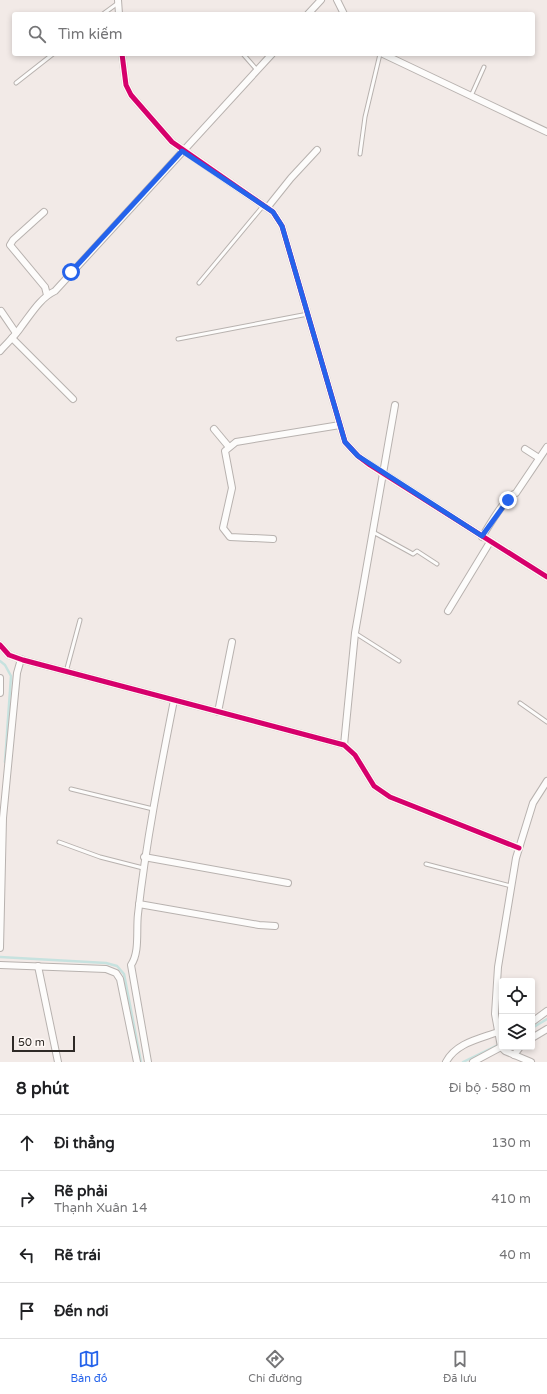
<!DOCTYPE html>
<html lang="vi">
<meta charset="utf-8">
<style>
:root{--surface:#fff;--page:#f6f6f6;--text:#202124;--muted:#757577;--line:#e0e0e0;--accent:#2563eb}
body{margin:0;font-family:"Varela Round",sans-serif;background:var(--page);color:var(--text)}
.controls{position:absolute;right:12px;bottom:12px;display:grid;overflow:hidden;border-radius:4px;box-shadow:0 2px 6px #0003}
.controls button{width:36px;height:36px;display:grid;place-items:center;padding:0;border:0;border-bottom:1px solid var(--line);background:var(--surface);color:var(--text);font:20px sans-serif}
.scale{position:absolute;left:12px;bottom:10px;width:63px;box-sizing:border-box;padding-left:4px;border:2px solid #2e2926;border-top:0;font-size:11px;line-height:14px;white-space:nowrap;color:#2e2926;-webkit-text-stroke:3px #fef8f5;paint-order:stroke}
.stop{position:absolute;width:12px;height:12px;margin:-9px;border:3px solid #2563eb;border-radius:50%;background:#fff}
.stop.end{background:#2563eb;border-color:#fff;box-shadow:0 1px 4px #0008}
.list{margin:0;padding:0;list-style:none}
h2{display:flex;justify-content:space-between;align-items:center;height:52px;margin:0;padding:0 16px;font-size:17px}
h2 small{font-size:13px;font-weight:400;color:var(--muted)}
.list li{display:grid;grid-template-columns:26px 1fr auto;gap:12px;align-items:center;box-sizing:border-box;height:56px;padding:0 16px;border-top:1px solid var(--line)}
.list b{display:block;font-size:15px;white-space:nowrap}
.list p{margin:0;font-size:13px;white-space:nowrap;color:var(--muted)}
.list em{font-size:13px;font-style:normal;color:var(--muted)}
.icon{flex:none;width:22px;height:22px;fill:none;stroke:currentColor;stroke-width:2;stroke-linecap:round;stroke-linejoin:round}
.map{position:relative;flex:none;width:547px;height:1062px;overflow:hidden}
.search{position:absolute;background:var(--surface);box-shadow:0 2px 6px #0003;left:12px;right:12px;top:12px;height:44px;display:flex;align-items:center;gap:10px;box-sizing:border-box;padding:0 14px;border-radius:4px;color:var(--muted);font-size:15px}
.sheet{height:276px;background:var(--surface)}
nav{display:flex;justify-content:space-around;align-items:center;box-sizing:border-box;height:56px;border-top:1px solid var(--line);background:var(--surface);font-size:11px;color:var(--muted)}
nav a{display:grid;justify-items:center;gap:2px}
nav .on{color:var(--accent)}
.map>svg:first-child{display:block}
</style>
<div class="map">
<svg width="547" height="1062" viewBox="0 0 547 1062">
<rect width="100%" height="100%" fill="#f2eae7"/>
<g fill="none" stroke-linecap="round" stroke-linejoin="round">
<g stroke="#c7e2df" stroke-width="2.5">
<path d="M 0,661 L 5,665 L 11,676 L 5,762"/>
<path d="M 0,957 L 106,963 L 117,966 L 124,974 L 141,1062"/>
<path d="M 532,1028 L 547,1019"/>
<path d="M 463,1062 L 500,1044"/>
</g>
<g stroke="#b8b2af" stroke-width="5">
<g id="service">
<path d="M 103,14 L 118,3"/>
<path d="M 243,54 L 257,70"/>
<path d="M 16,83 L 53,54"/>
<path d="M 471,96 L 484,67"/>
<path d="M 360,154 L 365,117 L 380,54"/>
<path d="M 199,283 L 263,206"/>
<path d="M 178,339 L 308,314"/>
<path d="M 373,532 L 413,554 L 417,551 L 437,564"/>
<path d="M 355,633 L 399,661"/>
<path d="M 66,672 L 80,620"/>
<path d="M 520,703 L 547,722"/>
<path d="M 71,789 L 153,809"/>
<path d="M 59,842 L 100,857 L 143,868"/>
<path d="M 426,864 L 511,886"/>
</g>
</g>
<g stroke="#b8b2af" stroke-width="8">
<g id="minor">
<path d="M 118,0 L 119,14"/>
<path d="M 337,0 L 344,14"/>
<path d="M 308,14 L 321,0"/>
<path d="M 122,54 L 126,85 L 131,95 L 172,142 L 273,212 L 282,226 L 345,442 L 358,456 L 370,465 L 547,577"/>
<path d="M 383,54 L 547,132"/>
<path d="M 267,208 L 291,178 L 317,150"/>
<path d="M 44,212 L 13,240 L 10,245 L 45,287 L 47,295"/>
<path d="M 1,311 L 16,333"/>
<path d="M 12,338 L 73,399"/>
<path d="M 0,351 C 7,343 15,336 21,327 C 31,314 40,298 55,291 L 272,54"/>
<path d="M 214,429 L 229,447"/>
<path d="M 525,449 L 539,458"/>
<path d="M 482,537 C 489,526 505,497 516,493 L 547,447"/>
<path d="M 273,539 L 230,537 L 223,528 L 232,488 L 225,451 L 236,442 L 340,425"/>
<path d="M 448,611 L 490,542"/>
<path d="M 0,645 L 9,655 L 23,660 L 344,745 L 355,755 L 374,786 L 390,797 L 519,848"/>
<path d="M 0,678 L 0,693"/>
<path d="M 218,712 L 232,642"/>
<path d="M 344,745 L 355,633 L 395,405"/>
<path d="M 144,857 L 288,883"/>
<path d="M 139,904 L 259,925 L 275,926"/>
<path d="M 0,948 L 3,818 L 17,673 L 21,659"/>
<path d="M 0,965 L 106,969 L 116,973 L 120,979 L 137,1062"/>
<path d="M 38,966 L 58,1062"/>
<path d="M 532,1022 L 547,1011"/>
<path d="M 532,1038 L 547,1029"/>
<path d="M 514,1055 L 520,1047"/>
<path d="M 148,1062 L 131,965 C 140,952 136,930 138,914 C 146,842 160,771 174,700"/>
<path d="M 446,1062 C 456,1043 479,1039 498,1032"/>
<path d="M 473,1062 L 501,1047"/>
<path d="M 531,1062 L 505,1051 L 501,1047 L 495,1014 L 498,967 L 516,858 L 533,803 L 547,781"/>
</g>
</g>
<use href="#service" stroke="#fdfcfb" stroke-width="3"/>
<use href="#minor" stroke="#fdfcfb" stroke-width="6"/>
<g stroke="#fef8f5" stroke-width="8">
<g id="cycleway">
<path d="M 122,54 L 126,85 L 131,95 L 172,142 L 273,212 L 282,226 L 345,442 L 358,456 L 370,465 L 547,577"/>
<path d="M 0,645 L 9,655 L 23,660 L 344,745 L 355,755 L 374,786 L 390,797 L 519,848"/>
</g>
</g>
<use href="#cycleway" stroke="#d6006c" stroke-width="5"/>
</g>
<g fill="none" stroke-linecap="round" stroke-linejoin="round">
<path stroke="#2563eb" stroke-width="5" d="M 71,272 L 182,151 L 273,212 L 282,226 L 345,442 L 358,456 L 482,536 L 508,500"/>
</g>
</svg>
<div class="controls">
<button><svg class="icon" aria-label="locate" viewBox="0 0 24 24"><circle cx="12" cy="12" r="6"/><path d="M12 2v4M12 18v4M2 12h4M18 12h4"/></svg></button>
<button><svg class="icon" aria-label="layers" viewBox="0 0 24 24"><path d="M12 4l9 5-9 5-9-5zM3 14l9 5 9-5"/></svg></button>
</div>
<div class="scale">50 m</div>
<div class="stop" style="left:71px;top:272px"></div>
<div class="stop end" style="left:508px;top:500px"></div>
<div class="search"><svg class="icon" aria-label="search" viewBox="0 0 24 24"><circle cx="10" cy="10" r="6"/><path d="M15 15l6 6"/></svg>Tìm kiếm</div>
</div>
<section class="sheet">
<h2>8 phút<small>Đi bộ · 580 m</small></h2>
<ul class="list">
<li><svg class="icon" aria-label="ahead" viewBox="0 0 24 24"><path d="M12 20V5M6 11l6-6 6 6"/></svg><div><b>Đi thẳng</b></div><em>130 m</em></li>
<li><svg class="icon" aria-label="right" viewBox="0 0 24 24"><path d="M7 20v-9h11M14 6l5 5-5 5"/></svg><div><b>Rẽ phải</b><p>Thạnh Xuân 14</p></div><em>410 m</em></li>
<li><svg class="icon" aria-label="left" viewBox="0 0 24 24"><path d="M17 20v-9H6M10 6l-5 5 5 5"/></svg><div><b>Rẽ trái</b></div><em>40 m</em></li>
<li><svg class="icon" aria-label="arrive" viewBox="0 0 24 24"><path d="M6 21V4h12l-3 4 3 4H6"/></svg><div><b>Đến nơi</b></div></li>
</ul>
</section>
<nav>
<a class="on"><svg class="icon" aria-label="map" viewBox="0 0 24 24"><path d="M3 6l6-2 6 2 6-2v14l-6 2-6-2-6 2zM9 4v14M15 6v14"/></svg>Bản đồ</a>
<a><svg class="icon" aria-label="directions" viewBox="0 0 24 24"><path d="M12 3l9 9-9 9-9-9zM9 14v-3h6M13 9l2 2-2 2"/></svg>Chỉ đường</a>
<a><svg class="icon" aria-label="saved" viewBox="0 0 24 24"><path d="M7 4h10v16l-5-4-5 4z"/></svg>Đã lưu</a>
</nav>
